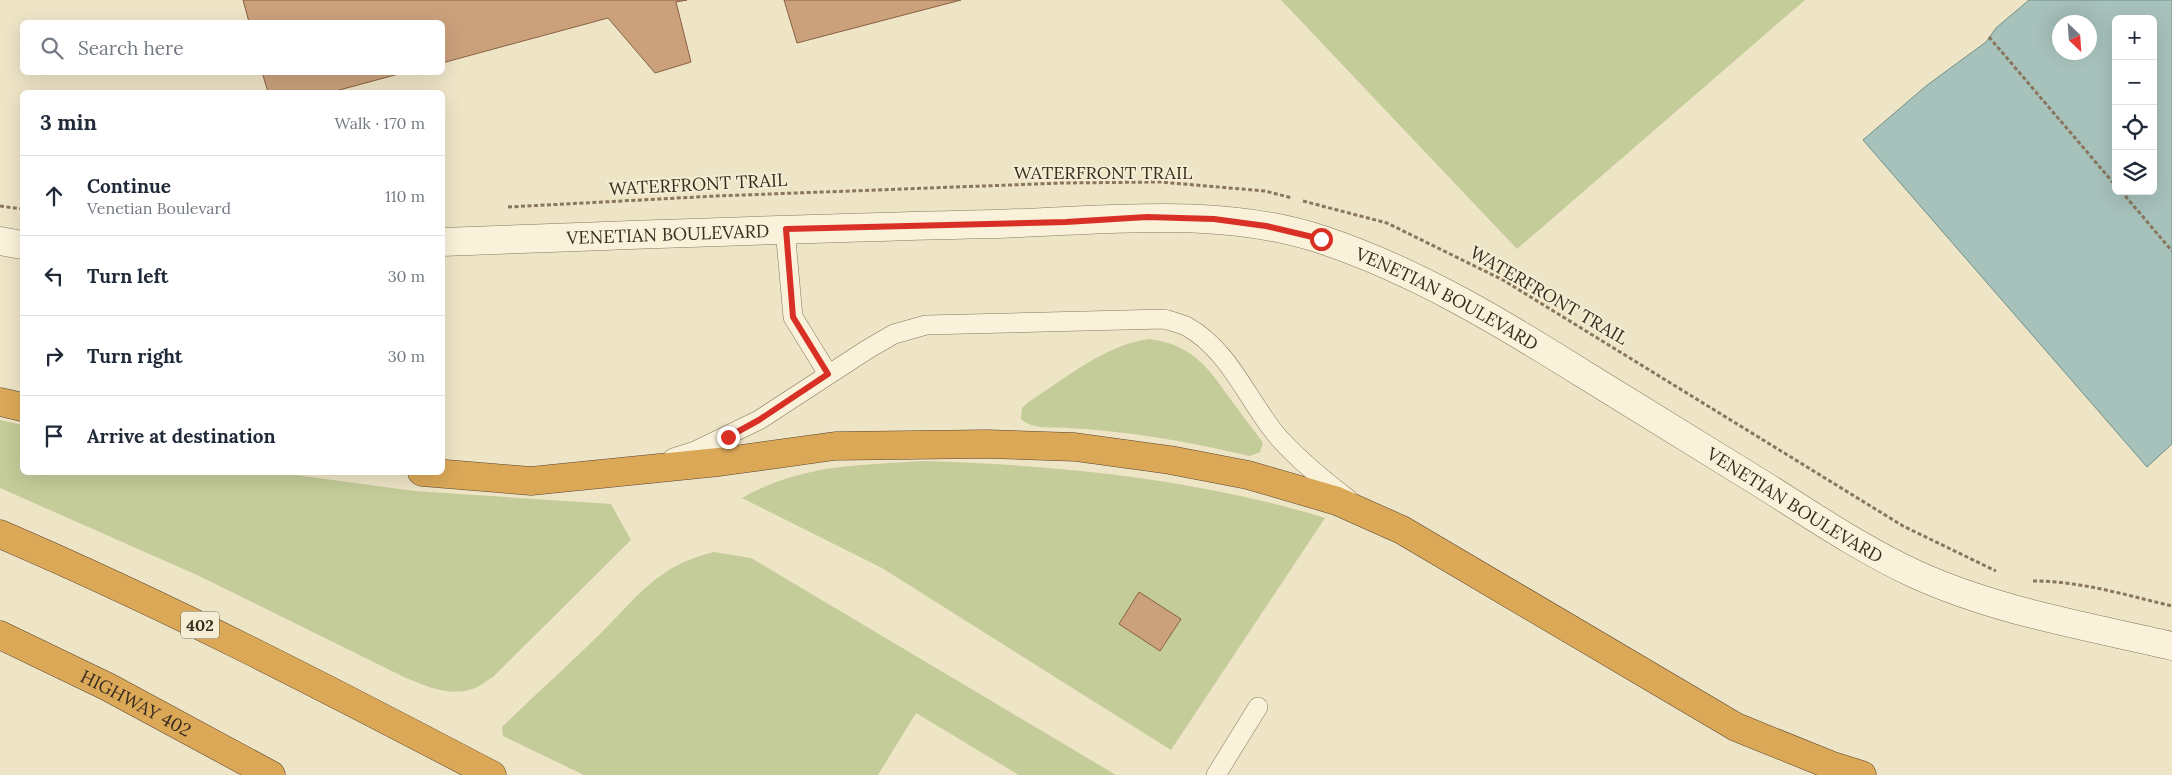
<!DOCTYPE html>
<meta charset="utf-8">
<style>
:root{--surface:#fff;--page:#f2f2f3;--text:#1f2937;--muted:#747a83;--line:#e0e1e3}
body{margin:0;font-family:Lora,serif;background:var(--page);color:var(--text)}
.controls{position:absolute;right:15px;top:15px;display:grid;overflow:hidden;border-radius:8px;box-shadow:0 5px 20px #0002}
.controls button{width:45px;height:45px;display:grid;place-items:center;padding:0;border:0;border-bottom:1px solid var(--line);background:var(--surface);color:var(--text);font:25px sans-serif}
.compass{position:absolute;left:2052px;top:15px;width:45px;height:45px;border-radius:50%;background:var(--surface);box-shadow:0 5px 20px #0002;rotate:155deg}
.stop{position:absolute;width:15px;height:15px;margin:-11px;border:4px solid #d93025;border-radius:50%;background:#fff}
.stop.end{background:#d93025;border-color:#fff;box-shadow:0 1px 5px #0008}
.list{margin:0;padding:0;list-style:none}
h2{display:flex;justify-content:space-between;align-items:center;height:65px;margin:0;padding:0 20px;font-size:21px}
h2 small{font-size:16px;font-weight:400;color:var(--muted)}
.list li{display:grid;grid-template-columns:32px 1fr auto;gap:15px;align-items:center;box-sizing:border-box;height:80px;padding:0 20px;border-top:1px solid var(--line)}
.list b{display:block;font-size:19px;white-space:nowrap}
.list p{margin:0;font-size:16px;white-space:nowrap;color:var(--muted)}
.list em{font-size:16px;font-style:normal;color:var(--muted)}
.icon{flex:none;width:28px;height:28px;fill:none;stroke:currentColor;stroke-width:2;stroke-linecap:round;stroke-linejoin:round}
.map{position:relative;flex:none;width:2172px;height:775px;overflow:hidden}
.search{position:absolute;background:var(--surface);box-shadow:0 5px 20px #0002;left:20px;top:20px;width:425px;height:55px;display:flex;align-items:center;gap:12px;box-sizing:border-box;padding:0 18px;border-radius:8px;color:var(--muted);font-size:19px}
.panel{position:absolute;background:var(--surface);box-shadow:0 5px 20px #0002;left:20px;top:90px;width:425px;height:385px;border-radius:8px}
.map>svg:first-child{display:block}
</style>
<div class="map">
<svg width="2172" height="775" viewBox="0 0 2172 775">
<rect width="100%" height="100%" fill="#eee4c6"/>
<g fill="#c4cc99">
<path d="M 1281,0 L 1805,0 L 1517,249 Z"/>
<path d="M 1149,339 C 1197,345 1211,373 1237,408 C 1245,420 1255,431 1263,443 L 1260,452 L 1250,456 C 1191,442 1129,431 1068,428 C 1053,427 1033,430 1021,419 L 1022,408 L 1027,403 C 1065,379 1104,345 1149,339 Z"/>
<path d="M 0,420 L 22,425 L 22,472 L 274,472 L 414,491 L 611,504 L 631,540 L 493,677 C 487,680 480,687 472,689 C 450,697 426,686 406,678 L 197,575 L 0,488 Z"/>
<path d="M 922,461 C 1059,465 1194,478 1325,518 L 1171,750 L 882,568 L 742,498 C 803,464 854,466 922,461 Z"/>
<path d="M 714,552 L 751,558 L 1116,775 L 1019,775 L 916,713 L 878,775 L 584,775 L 503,736 L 502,727 C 534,696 567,666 599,635 C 639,596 656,566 714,552 Z"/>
</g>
<path fill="#a7c1bb" stroke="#6e9089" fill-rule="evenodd" d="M 2029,0 L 2172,0 L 2172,444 L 2147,467 L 1863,140 L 1926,86 L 1986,42 L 1996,28 ZM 2116,19 L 2153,19 L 2153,191 L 2116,191 ZM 2060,22 L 2090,22 L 2090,52 L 2060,52 Z"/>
<g fill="#cba17c" stroke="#886142">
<path d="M 243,0 L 687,0 L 676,2 L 691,62 L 655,73 L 608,18 L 442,63 L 442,22 L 249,22 Z"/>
<path d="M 784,0 L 961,0 L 797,43 Z"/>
<path d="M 262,72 L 406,72 L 332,92 L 268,92 Z"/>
<path d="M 1139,592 L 1181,619 L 1160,651 L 1119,624 Z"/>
</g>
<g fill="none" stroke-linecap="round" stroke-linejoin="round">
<g stroke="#89765c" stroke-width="20">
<g id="service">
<path d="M 785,229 L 793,317 L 828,374"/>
<path d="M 673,458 L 695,451 L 759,420 L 868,349 L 894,334 L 926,325 L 1164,319 C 1171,321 1179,323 1186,326 C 1230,350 1248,402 1279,438 C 1300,461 1323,480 1348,499"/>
<path d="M 1216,775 L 1258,707"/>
</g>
</g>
<g stroke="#89765c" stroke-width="29">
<g id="tertiary">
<path d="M 0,241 L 22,245"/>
<path id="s1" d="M 442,242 C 626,235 810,228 994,224 C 1103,221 1218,205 1323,240 C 1416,271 1502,323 1585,375 C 1645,412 1705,449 1765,486 C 1814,517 1863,550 1915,574 C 1996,611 2086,626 2172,646"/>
</g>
</g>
<g stroke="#574430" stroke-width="29">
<g id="motorway">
<path d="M 0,402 L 22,407"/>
<path d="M 422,472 L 531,481 L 719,462 L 835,446 L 987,444 L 1075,447 L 1170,460 L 1248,475 L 1337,501 L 1402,530 L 1736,727 L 1830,765 L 1862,775"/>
<path d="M 0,534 C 168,606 330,690 492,775"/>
<path id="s2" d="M 0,635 L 108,687 L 271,775"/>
</g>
</g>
<g stroke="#89765c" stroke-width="3" stroke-dasharray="4 2.5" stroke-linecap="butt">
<path d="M 1989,37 L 2116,186"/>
<path d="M 2121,191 L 2172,251"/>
<path d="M 1303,201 L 1387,223 L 1503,280 L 1903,526 L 1996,571"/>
<path d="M 0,206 L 22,209"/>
<path d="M 508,207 L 716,196 L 1063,183 L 1160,182 L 1265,191 L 1292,198"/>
<path d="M 2033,581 C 2080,581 2126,595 2172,606"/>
</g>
<use href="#service" stroke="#f9f1d9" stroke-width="19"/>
<use href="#tertiary" stroke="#f9f1d9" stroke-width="28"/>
<use href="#motorway" stroke="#dba858" stroke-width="28"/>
</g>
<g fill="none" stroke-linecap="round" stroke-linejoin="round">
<path stroke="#d93025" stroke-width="6" d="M 728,437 L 759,420 L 828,374 L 793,317 L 786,229 L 1066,222 L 1147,217 L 1214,219 L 1266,226 L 1321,239"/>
</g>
<g text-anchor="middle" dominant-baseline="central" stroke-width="4" stroke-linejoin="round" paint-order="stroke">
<rect fill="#f5eed5" stroke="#716756" stroke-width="1" x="181" y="611.5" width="38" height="27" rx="4"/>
<g font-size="16" font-weight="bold" fill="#392d1f">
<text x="200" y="625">402</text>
</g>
<g font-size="18" fill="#392d1f" stroke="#f5eed5">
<text x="1103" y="172">WATERFRONT TRAIL</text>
<text transform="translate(698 184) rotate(-3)">WATERFRONT TRAIL</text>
<text stroke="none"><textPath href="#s1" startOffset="226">VENETIAN BOULEVARD</textPath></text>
<text transform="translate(1549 295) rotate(30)">WATERFRONT TRAIL</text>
<text stroke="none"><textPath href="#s1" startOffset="1021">VENETIAN BOULEVARD</textPath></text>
<text stroke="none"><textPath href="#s1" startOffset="1426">VENETIAN BOULEVARD</textPath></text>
<text stroke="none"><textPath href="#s2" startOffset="152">HIGHWAY 402</textPath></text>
</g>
</g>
</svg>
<div class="controls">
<button>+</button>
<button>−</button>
<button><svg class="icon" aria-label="locate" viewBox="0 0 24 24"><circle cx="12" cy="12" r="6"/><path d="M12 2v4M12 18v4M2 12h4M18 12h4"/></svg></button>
<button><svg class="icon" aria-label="layers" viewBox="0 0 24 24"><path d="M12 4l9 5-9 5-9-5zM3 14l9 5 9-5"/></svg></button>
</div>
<svg class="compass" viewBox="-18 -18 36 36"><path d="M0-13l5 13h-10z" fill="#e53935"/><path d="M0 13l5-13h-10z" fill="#747a83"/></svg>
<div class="stop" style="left:1321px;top:239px"></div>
<div class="stop end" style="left:728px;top:437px"></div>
<div class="search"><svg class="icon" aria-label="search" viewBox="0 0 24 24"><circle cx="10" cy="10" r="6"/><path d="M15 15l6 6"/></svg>Search here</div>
<section class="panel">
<h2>3 min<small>Walk · 170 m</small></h2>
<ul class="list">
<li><svg class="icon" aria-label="ahead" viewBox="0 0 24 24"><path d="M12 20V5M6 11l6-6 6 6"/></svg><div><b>Continue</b><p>Venetian Boulevard</p></div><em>110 m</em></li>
<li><svg class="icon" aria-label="left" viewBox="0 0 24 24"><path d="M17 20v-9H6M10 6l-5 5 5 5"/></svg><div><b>Turn left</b></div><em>30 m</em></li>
<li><svg class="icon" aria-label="right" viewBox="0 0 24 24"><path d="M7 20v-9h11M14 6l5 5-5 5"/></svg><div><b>Turn right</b></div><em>30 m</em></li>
<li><svg class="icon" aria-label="arrive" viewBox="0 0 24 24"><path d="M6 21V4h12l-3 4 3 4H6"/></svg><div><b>Arrive at destination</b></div></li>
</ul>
</section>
</div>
